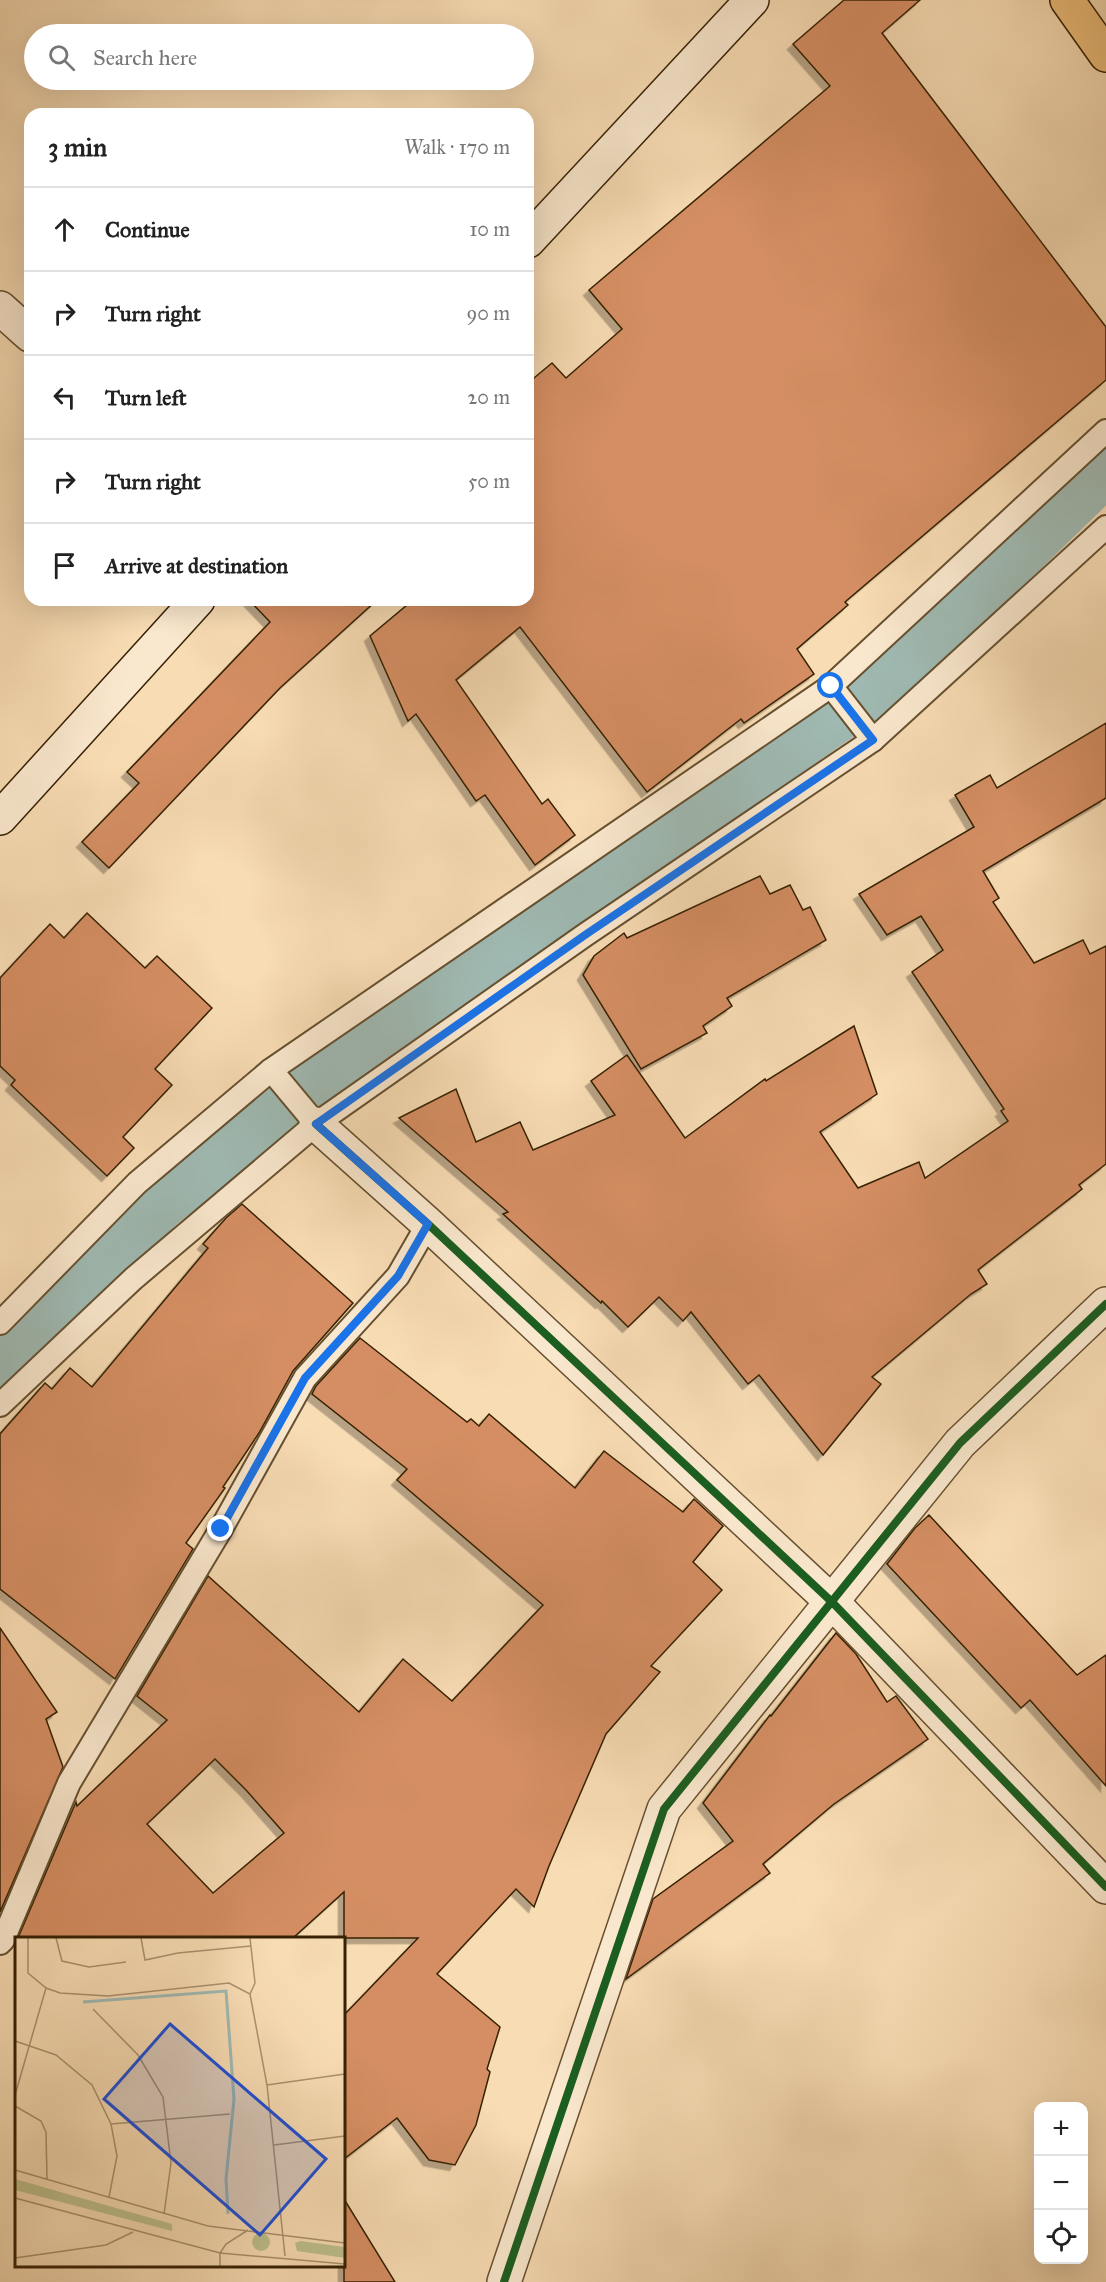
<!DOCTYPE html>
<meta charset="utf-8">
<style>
:root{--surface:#fff;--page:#f6f6f6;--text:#222;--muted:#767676;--line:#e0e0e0}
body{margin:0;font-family:"IM FELL Great Primer",serif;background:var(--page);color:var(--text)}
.controls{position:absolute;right:18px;bottom:18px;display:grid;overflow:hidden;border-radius:12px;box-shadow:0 6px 24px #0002}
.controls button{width:54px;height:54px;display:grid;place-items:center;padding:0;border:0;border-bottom:2px solid var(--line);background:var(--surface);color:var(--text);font:30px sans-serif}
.stop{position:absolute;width:18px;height:18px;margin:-14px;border:4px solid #1a73e8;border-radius:50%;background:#fff}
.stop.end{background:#1a73e8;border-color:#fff;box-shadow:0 2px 6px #0008}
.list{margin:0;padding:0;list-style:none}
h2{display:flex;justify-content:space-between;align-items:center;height:78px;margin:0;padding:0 24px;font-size:26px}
h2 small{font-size:20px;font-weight:400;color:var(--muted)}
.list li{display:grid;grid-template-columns:39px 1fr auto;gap:18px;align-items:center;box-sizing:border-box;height:84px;padding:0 24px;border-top:2px solid var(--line)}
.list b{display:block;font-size:22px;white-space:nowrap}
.list em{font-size:20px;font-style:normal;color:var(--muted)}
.icon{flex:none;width:33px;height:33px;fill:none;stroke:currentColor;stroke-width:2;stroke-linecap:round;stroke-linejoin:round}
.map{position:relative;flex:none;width:1106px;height:2282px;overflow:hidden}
.search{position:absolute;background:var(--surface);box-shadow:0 6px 24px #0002;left:24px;top:24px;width:510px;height:66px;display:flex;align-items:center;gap:15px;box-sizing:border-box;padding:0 21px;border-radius:33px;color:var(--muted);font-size:22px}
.panel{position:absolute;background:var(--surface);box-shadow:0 6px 24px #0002;left:24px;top:108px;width:510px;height:498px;border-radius:18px}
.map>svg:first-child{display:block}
</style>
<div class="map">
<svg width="1106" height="2282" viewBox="0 0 1106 2282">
<defs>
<filter id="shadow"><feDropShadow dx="-5.5" dy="5.5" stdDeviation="0" flood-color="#0004"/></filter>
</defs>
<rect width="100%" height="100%" fill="#f8dcb4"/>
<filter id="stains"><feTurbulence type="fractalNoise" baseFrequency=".00333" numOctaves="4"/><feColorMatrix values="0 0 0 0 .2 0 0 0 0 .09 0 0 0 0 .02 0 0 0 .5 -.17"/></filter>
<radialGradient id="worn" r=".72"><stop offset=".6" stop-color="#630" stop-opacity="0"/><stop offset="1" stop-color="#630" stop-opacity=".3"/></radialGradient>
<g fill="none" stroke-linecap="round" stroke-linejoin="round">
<path stroke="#9fbab3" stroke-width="51" d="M 0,1366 L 161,1204 L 382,1034 L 889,681 L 1106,470"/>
</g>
<g fill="#d58e63" stroke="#362104" stroke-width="1.5" fill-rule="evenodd" filter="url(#shadow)">
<path d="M 844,0 L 920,0 L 882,33 L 1106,327 L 1106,380 L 845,602 L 848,605 L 797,649 L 814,674 L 744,723 L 741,719 L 647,792 L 520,627 L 456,680 L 542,804 L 548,799 L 575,835 L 535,865 L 485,795 L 476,801 L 416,714 L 408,721 L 370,636 L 413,600 L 528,600 L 528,383 L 552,363 L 566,378 L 622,329 L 589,290 L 830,86 L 793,44 Z"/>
<path d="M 249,600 L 377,600 L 280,688 L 109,868 L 82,842 L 139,783 L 127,772 L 270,622 Z"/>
<path d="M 1106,723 L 1106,798 L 983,871 L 999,898 L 993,902 L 1034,963 L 1083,940 L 1090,954 L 1106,946 L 1106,1164 L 1079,1185 L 1082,1189 L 978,1270 L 987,1284 L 971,1294 L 872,1377 L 881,1384 L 823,1455 L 759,1375 L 748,1384 L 691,1312 L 683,1321 L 659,1297 L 628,1327 L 602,1301 L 601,1303 L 503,1214 L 508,1212 L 399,1118 L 456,1089 L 476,1142 L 520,1122 L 533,1150 L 615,1115 L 591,1081 L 627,1055 L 685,1138 L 765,1079 L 766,1081 L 854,1026 L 877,1094 L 820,1132 L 858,1188 L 919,1162 L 925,1178 L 1008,1121 L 1001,1111 L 1004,1109 L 912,972 L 943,950 L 921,916 L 887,935 L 859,894 L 974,827 L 955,795 L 990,775 L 997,788 Z"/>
<path d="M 760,876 L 770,894 L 790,885 L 803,910 L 810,907 L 826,940 L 727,998 L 732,1006 L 703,1026 L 707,1033 L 641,1069 L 583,975 L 594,956 L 624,933 L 627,938 Z"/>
<path d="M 87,913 L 145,968 L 157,956 L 212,1008 L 155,1069 L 172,1085 L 123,1137 L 134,1148 L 107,1176 L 11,1085 L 15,1080 L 0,1066 L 0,978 L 50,924 L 64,938 Z"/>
<path d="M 242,1204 L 353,1303 L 293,1371 L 259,1433 L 223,1487 L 225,1488 L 186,1543 L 193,1549 L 115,1679 L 0,1589 L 0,1434 L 45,1383 L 52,1389 L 70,1368 L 92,1387 L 208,1248 L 203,1244 L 226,1218 Z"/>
<path d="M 360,1338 L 467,1422 L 471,1419 L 479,1426 L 489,1414 L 575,1488 L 604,1451 L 683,1512 L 694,1499 L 723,1526 L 693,1562 L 722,1590 L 651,1666 L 660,1672 L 606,1734 L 549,1866 L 534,1907 L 516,1889 L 437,1974 L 500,2027 L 487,2069 L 490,2072 L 476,2125 L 455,2165 L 429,2160 L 397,2118 L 344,2159 L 344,2015 L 418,1938 L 344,1938 L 344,1892 L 293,1938 L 18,1938 L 76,1802 L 77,1806 L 167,1720 L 137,1696 L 208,1576 L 359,1712 L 403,1659 L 452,1701 L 543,1605 L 397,1480 L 407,1469 L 312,1394 L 316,1386 ZM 215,1759 L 246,1790 L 284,1833 L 213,1893 L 147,1824 Z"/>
<path d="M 929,1515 L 1077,1675 L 1106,1655 L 1106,1786 L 1030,1700 L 1021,1708 L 887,1564 L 915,1528 Z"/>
<path d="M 0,1628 L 57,1712 L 46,1719 L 63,1767 L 0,1912 Z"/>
<path d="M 836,1633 L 856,1654 L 887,1702 L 896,1696 L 928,1739 L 834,1804 L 763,1864 L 770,1873 L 626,1979 L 653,1899 L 733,1841 L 703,1803 L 770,1715 L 771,1716 Z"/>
<path d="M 344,2199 L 395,2282 L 344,2282 Z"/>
</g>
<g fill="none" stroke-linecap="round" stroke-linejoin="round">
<g stroke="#665030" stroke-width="26">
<g id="service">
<path d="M 831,686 L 873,740"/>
<path d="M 271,1070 L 316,1124"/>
<path d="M 0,1323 L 137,1183 L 271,1070 L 831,686 L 1106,431"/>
<path d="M 0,1405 L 133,1279 L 316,1124 L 585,935 L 873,740 L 1106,527"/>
<path d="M 0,1943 L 3,1940 L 69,1783 L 221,1529 L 305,1378 L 398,1276 L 428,1224"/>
</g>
</g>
<g stroke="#665030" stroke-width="36">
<g id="minor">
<path d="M 0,308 L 30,335"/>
<path d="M 316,1124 L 428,1224 L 833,1603 L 1106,1887"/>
<path d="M 504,2282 L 664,1809 L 960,1443 L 1106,1304"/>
</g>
</g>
<g stroke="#362104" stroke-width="36">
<g id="secondary">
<path d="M 528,241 L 752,0"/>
<path d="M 0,818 L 198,600"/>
</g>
</g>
<g stroke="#362104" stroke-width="36">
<path id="trunk" d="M 1067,0 L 1106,55"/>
</g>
<use href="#service" stroke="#fae8ce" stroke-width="22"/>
<use href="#minor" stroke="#fae8ce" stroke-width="33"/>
<use href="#secondary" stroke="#fae8ce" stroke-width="33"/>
<use href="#trunk" stroke="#ecbe7a" stroke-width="33"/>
<g stroke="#fae8ce" stroke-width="11">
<g id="cycleway">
<path d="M 316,1124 L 428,1224 L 833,1603 L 1106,1887"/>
<path d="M 504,2282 L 664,1809 L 960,1443 L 1106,1304"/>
</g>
</g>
<use href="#cycleway" stroke="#1b5e20" stroke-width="8"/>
</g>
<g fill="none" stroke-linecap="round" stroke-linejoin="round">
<path stroke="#1a73e8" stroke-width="8" d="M 221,1529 L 305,1378 L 398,1276 L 428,1224 L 316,1124 L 585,935 L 873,740 L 831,686"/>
</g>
<g transform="translate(15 1937)">
<rect width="330" height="330" fill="#f8dcb4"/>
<path d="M 0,242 L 157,287 L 157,294 L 0,253 ZM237 305a9 9 0 1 1 18 0a9 9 0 1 1-18 0ZM 285,304 L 330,310 L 330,321 L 282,314 L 280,306 Z" fill="#bdc08d"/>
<path fill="none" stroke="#9fbab3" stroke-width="3" d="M 68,65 L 211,54 L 219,162 L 211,242 L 213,277"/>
<path fill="none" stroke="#aa916e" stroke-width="1.5" d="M 13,1 L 13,36 L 31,51 L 45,56 L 93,59 L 214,46 L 235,57 L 252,148 L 270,319M 41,1 L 47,24 L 74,30 L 111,25M 126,1 L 130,23 L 163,16 L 236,9M 235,1 L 240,46 L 235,57M 78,72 L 123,118 L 148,160 L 156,226 L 149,277M 0,104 L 41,118 L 77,148 L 96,187 L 102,219 L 94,260M 252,148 L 330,137M 0,158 L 31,51M 0,169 L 26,184 L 31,195 L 32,242M 96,187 L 215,177M 259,208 L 330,199M 0,233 L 193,289 L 330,306M 0,261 L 205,316 L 330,327M 0,321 L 91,308 L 118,295M 205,329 L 205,316 L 211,307 L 233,293"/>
<path fill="#1d4ed8" fill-opacity="0.15" stroke="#1d4ed8" stroke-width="3" d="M 155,87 L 311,222 L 245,298 L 89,162 Z"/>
<rect width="330" height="330" fill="none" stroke="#362104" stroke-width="3"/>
</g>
<rect width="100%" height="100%" filter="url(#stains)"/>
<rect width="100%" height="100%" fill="url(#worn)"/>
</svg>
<div class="controls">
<button>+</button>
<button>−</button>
<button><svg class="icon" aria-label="locate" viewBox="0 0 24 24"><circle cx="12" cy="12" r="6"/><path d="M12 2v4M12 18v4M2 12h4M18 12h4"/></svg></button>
</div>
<div class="stop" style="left:831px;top:686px"></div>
<div class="stop end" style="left:221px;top:1529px"></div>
<div class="search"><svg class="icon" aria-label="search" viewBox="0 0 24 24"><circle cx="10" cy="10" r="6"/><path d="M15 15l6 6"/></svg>Search here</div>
<section class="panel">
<h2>3 min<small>Walk · 170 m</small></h2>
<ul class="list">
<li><svg class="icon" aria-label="ahead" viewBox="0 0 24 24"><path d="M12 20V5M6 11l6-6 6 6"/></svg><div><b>Continue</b></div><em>10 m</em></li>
<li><svg class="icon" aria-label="right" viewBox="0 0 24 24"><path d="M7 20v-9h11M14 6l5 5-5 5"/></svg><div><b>Turn right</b></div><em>90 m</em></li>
<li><svg class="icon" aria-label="left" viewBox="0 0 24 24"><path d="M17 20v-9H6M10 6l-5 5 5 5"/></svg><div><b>Turn left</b></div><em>20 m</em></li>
<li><svg class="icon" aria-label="right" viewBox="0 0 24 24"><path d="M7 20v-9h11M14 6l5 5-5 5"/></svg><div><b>Turn right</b></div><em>50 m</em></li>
<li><svg class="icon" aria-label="arrive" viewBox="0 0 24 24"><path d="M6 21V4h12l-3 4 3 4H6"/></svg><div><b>Arrive at destination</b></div></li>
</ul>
</section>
</div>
